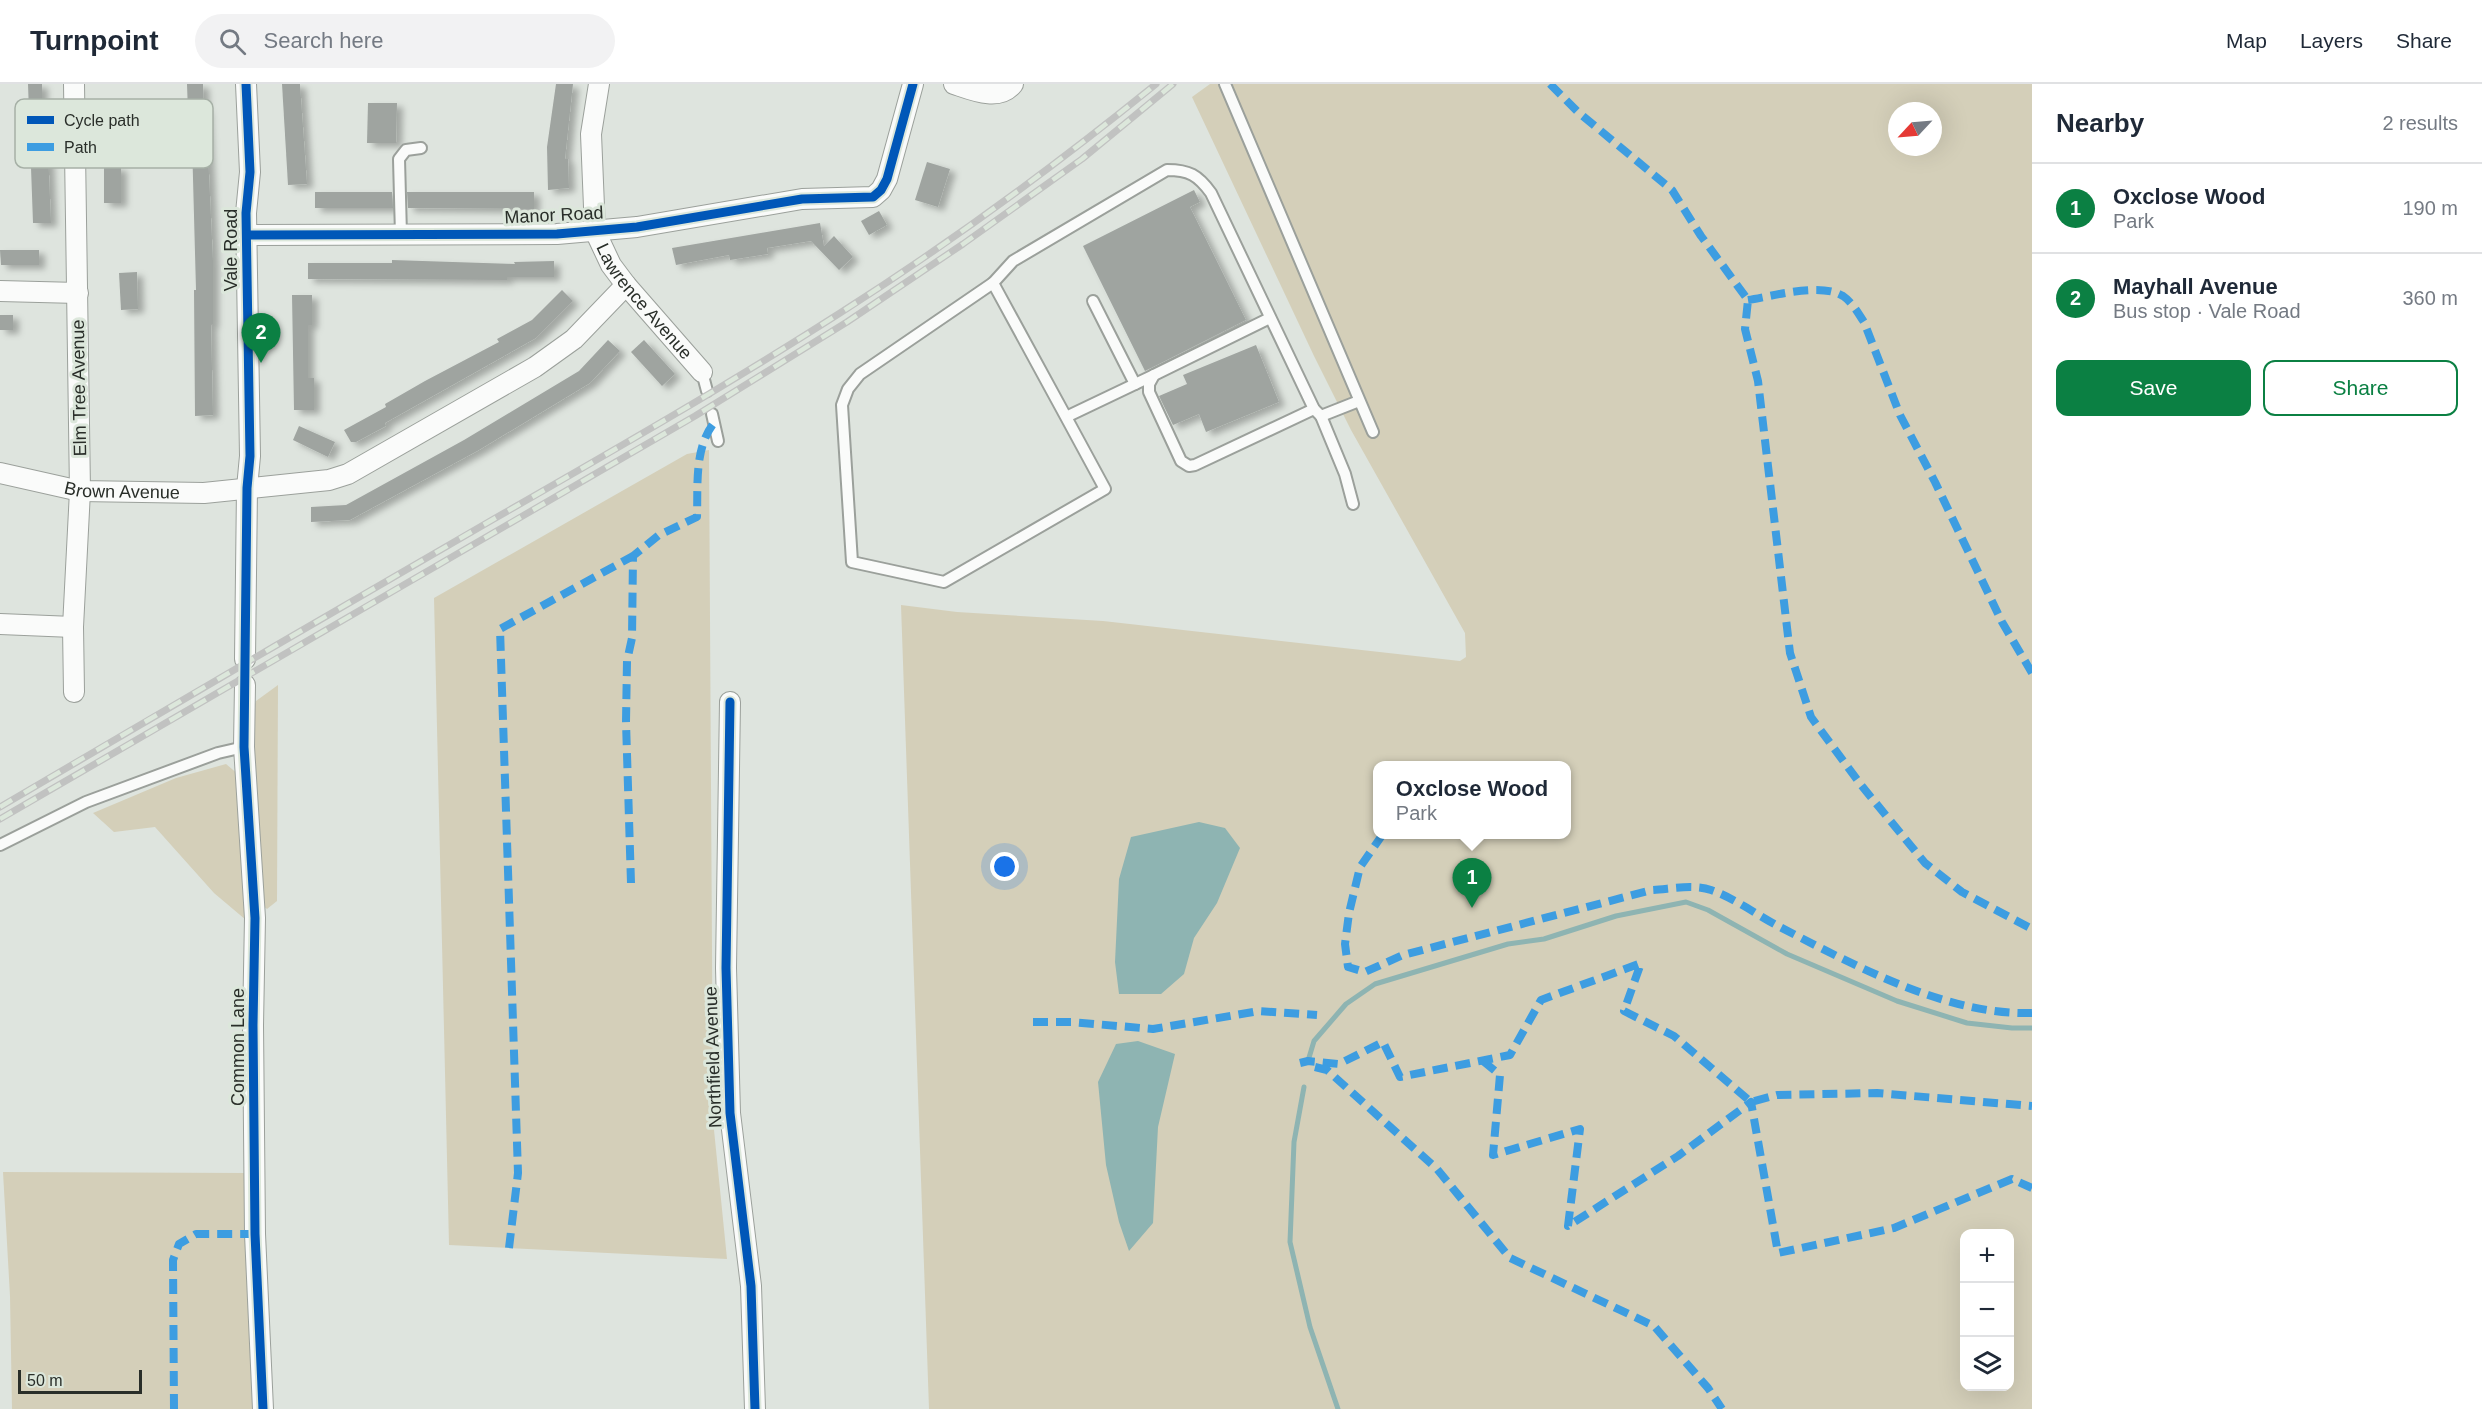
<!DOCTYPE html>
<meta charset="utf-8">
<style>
:root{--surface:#fff;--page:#f2f2f3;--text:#1f2937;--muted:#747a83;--line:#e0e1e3;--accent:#0b8043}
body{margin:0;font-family:Helvetica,sans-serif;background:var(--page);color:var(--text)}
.controls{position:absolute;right:18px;bottom:18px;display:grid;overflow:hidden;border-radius:12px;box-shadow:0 6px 24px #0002}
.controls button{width:54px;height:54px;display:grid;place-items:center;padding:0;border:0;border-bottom:2px solid var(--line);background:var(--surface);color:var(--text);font:30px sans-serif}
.compass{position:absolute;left:1888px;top:18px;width:54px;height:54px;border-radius:50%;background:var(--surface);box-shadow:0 6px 24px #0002;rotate:244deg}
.scale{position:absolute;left:18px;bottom:15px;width:124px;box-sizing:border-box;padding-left:6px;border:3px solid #292e29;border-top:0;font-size:16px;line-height:21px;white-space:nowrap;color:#292e29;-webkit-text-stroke:4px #dce7db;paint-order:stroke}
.you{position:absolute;left:1005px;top:783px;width:21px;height:21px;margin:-15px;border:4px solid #fff;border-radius:50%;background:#1a73e8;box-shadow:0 0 0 9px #1a73e833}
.badge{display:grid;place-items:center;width:39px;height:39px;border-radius:50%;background:var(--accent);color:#fff;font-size:20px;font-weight:700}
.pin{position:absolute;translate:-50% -50px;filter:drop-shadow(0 2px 3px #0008)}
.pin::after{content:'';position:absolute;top:32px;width:21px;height:18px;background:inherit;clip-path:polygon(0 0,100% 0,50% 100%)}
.popup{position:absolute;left:1373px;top:677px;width:198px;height:78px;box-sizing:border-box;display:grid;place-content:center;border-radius:12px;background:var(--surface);filter:drop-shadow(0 2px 4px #0005);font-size:20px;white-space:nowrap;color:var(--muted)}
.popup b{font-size:22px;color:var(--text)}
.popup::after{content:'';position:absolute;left:50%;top:100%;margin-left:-12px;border:12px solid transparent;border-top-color:var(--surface)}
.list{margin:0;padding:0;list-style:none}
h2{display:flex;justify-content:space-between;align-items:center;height:78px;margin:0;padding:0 24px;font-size:26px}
h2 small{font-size:20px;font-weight:400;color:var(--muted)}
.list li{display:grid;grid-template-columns:39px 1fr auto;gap:18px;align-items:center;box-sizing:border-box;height:90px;padding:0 24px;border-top:2px solid var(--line)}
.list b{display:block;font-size:22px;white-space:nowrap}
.list p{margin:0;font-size:20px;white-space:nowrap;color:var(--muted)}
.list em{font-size:20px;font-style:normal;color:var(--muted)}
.actions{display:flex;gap:12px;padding:18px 24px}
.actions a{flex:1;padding:14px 0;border:2px solid var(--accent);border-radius:12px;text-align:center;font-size:21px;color:var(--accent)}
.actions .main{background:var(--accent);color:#fff}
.icon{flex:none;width:33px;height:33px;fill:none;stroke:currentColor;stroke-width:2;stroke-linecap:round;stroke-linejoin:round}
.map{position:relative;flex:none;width:2032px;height:1325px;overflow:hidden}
header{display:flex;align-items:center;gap:36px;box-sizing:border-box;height:84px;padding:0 30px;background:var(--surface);border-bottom:2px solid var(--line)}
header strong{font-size:28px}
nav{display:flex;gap:33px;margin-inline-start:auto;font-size:21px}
.search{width:420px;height:54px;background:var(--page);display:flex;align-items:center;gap:15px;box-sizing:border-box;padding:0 21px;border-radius:33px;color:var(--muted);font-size:22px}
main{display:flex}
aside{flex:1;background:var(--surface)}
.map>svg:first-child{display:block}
</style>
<header>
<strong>Turnpoint</strong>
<div class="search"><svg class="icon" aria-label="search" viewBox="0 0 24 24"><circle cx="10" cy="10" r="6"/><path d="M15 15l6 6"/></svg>Search here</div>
<nav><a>Map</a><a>Layers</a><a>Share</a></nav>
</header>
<main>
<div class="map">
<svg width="2032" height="1325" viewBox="0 0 2032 1325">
<defs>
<filter id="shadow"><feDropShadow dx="6" dy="4" stdDeviation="3" flood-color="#0004"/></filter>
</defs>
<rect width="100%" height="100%" fill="#dee4de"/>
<g fill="#d4cfb9" fill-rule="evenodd">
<path d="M 1210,0 L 2032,0 L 2032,1325 L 929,1325 L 901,521 L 957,528 L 1103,537 L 1460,577 L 1466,573 L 1465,549 L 1351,346 L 1314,272 L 1192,13 ZM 1897,27 L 1933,27 L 1933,63 L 1897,63 ZM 1378,682 L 1567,682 L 1567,750 L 1378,750 ZM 1964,1150 L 2010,1150 L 2010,1302 L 1964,1302 Z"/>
<path d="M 709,366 L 713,1036 L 727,1175 L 449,1161 L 434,514 L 687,370 Z"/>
<path d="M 278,601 L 277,817 L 267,825 L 258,818 L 252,630 L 256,617 Z"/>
<path d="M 226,680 L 239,691 L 246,836 L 214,809 L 155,743 L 114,748 L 93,729 L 176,694 Z"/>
<path d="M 3,1088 L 246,1089 L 253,1325 L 12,1325 L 10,1212 Z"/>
</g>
<g fill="#8eb4b2">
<path d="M 1199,738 L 1225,744 L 1240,764 L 1217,819 L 1194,854 L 1184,890 L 1161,910 L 1119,910 L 1115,878 L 1119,795 L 1131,753 Z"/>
<path d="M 1138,957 L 1175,970 L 1158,1043 L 1153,1139 L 1129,1167 L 1119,1138 L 1106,1081 L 1098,998 L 1116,960 Z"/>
</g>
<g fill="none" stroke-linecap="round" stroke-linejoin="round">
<g stroke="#8eb4b2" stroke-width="5">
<path d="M 1308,977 L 1314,957 L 1346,920 L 1375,900 L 1508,860 L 1544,855 L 1616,832 L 1686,818 L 1708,826 L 1787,870 L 1897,917 L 1967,939 L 2012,944 L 2032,944"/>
<path d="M 1304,1003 L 1294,1058 L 1290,1158 L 1310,1243 L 1338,1325"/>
</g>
</g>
<g fill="#9fa4a0" filter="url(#shadow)">
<path d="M 28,0 L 42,0 L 42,17 L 46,17 L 51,139 L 33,139 Z"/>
<path d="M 187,0 L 203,0 L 204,25 L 206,25 L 213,177 L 213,240 L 211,240 L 213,331 L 195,332 L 194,206 L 196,206 L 192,57 L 189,57 Z"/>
<path d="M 282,0 L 300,0 L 307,100 L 288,101 Z"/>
<path d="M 556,0 L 573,0 L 565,75 L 568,75 L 569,104 L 548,106 L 547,63 Z"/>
<path d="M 368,19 L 397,19 L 396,59 L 367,59 Z"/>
<path d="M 927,78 L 950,85 L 938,123 L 915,116 Z"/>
<path d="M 104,82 L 121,83 L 121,119 L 104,119 Z"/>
<path d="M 1194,106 L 1200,118 L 1190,123 L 1246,236 L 1145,287 L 1083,162 Z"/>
<path d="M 315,108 L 392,108 L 393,124 L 315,124 Z"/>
<path d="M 407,108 L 534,108 L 534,125 L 408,124 Z"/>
<path d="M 879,127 L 887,141 L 869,151 L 861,137 Z"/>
<path d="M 820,139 L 824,162 L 834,152 L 853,173 L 839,186 L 811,157 L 767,164 L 768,170 L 730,176 L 729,171 L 676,181 L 672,164 Z"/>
<path d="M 0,166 L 39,166 L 39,181 L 1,181 Z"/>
<path d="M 392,176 L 515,180 L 514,178 L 554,177 L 554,193 L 507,193 L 507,196 L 308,195 L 308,179 L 392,179 Z"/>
<path d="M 137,188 L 138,225 L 121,226 L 119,189 Z"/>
<path d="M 562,206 L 573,217 L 536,254 L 385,339 L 386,342 L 356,358 L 351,358 L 344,346 L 386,323 L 385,320 L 425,297 L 499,258 L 497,255 L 532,236 Z"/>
<path d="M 292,211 L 312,211 L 312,241 L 308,241 L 308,294 L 314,294 L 314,326 L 294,326 Z"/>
<rect x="0" y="231" width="13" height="15"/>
<path d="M 608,256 L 620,267 L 590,299 L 479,366 L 350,436 L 311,438 L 311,423 L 346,421 L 464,356 L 579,287 Z"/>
<path d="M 644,256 L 675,290 L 662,302 L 631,268 Z"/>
<path d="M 1256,261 L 1279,318 L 1206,348 L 1199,330 L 1173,341 L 1159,312 L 1187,300 L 1183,291 Z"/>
<path d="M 299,342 L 335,358 L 328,373 L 293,356 Z"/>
</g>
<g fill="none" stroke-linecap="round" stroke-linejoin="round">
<g stroke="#9ba09b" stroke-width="14">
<g id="service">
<path d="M 1225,0 L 1373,348"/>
<path d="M 401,151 L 399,75 L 406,66 L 421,64"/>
<path d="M 993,199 L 1013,177 L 1167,86 C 1189,86 1198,91 1211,109 L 1314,325 L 1321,332 L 1359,317"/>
<path d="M 1093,217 L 1135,300"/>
<path d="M 1270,234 L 1154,291 L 1149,300 L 1149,308 L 1181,377 L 1189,382 L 1195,381 L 1314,325"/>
<path d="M 702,288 L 707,307"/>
<path d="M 712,330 L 718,357"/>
<path d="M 1321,332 L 1345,390 L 1353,420"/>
<path d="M 1066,333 L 1105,405 L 944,498 L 852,478 L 842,321 L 848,305 L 860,290 L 993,199 L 1066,333 L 1154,291"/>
<path d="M 0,761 L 86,718 L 218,669 L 244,663"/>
</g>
</g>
<g stroke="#9ba09b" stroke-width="22">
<g id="minor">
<path id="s1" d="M 599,0 L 591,50 L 595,147 L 611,181 L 626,201 L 702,288"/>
<path d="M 954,0 C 972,6 999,18 1013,0"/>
<path d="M 247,151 L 557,150 L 637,143 L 802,115 L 873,113 L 881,106 L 887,95 L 913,0"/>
<path d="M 0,207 L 78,209"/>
<path id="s2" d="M 0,389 L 80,407 L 204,409 L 329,396 L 348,390 L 535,283 L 574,255 L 626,201"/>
<path d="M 0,540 L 73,543"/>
<path d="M 245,575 L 247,404 L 250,372 L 246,129 L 250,88 L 246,0"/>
<path d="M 245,601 L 244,663 L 255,834 L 253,941 L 255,1150 L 263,1325"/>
<path d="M 74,608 L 73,543 L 80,407 L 74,0"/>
<path d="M 730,618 L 726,884 L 730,1029 L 751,1202 L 755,1325"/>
</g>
</g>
<use href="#service" stroke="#fafbfa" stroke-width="10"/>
<use href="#minor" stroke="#fafbfa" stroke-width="20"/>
<g stroke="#c1c2c1" stroke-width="7">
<g id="rail">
<path d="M 0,723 C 163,627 328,531 492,436 C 609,369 726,302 840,229 C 950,159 1055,82 1156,0"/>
<path d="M 0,735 L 695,332 L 847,238 L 963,160 L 1082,75 L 1173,0"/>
</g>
</g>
<use href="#rail" stroke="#dce7db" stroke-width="4.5" stroke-dasharray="14" stroke-linecap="butt"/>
<g stroke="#3d9de1" stroke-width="8" stroke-dasharray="15 8" stroke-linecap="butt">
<path d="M 1550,0 L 1578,28 L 1672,106 L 1701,152 L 1748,216 L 1745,245 L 1758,297 L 1790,569 L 1811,633 L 1861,701 L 1925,779 L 1962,808 L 2032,845"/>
<path d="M 1748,216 C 1774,212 1820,198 1843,212 C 1852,218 1858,229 1864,238 L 1900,331 L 1935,398 L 2002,538 L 2032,589"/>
<path d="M 1383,750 L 1360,783 L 1349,829 L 1345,860 L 1348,883 L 1365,888 L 1403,871 L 1652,806 C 1671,805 1693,800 1711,806 C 1732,813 1756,830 1776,841 C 1850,879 1946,932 2032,929"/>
<path d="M 631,799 L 626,638 L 627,577 L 632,554 L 633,472 L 659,451 L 697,433 C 698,402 694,364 714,339"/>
<path d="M 1033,938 L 1071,938 L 1153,945 L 1259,927 L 1317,931"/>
<path d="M 1483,977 L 1500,991 L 1493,1071 L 1580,1045 L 1568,1142 L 1678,1072 L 1751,1018 L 1778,1169 L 1894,1144 L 2012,1095 L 2032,1104"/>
<path d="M 1300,979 L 1308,977 L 1339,980 L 1383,958 L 1400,993 L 1510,971 L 1541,916 L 1641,879 L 1624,927 L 1674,952 L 1751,1018 L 1777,1011 L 1877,1009 L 2032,1022"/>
<path d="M 1315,983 L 1327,986 L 1437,1085 L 1510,1174 L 1654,1242 L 1708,1304 L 1722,1325"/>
<path d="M 509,1164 L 518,1089 L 500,545 L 633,472"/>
<path d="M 174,1325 L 173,1176 L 179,1160 L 196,1150 L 255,1150"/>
</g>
<g stroke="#dce7db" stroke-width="13">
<g id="cycleway">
<path d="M 246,0 L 250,88 L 246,129 L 250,372 L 247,404 L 244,663 L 255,834 L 253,941 L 255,1150 L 263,1325"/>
<path d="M 247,151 L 557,150 L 637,143 L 802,115 L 873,113 L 881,106 L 887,95 L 913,0"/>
<path d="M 730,618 L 726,884 L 730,1029 L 751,1202 L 755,1325"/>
</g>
</g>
<use href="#cycleway" stroke="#0057b8" stroke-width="9"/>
</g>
<g text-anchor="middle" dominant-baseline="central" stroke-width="6" stroke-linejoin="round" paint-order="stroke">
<g font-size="18" fill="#292e29" stroke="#dce7db">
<text transform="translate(554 131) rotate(-3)">Manor Road</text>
<text transform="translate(231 166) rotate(-90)">Vale Road</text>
<text stroke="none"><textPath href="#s1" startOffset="234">Lawrence Avenue</textPath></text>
<text transform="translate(79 304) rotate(-91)">Elm Tree Avenue</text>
<text stroke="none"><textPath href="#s2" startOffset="124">Brown Avenue</textPath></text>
<text transform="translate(238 963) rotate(-90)">Common Lane</text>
<text transform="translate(713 973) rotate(-92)">Northfield Avenue</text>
</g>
</g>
<rect x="15" y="15" width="198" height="69" rx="9" fill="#dce7db" stroke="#a6b0a6" stroke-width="1.5"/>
<rect x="27" y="32" width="27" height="8" fill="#0057b8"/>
<rect x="27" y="59" width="27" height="8" fill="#3d9de1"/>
<g font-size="16" fill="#292e29">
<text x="64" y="42">Cycle path</text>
<text x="64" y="69">Path</text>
</g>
</svg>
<div class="controls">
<button>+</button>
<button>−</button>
<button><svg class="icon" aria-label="layers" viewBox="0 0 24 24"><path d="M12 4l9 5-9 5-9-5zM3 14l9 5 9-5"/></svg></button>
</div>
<svg class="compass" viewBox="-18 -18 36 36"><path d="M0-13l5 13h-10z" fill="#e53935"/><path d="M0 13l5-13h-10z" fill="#747a83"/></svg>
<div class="scale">50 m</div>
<div class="you"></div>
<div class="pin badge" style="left:1472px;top:824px">1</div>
<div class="popup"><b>Oxclose Wood</b>Park</div>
<div class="pin badge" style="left:261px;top:279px">2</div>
</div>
<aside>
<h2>Nearby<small>2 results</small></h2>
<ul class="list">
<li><span class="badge">1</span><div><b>Oxclose Wood</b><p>Park</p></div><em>190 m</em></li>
<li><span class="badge">2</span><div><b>Mayhall Avenue</b><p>Bus stop · Vale Road</p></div><em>360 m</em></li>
</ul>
<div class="actions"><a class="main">Save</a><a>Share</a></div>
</aside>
</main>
